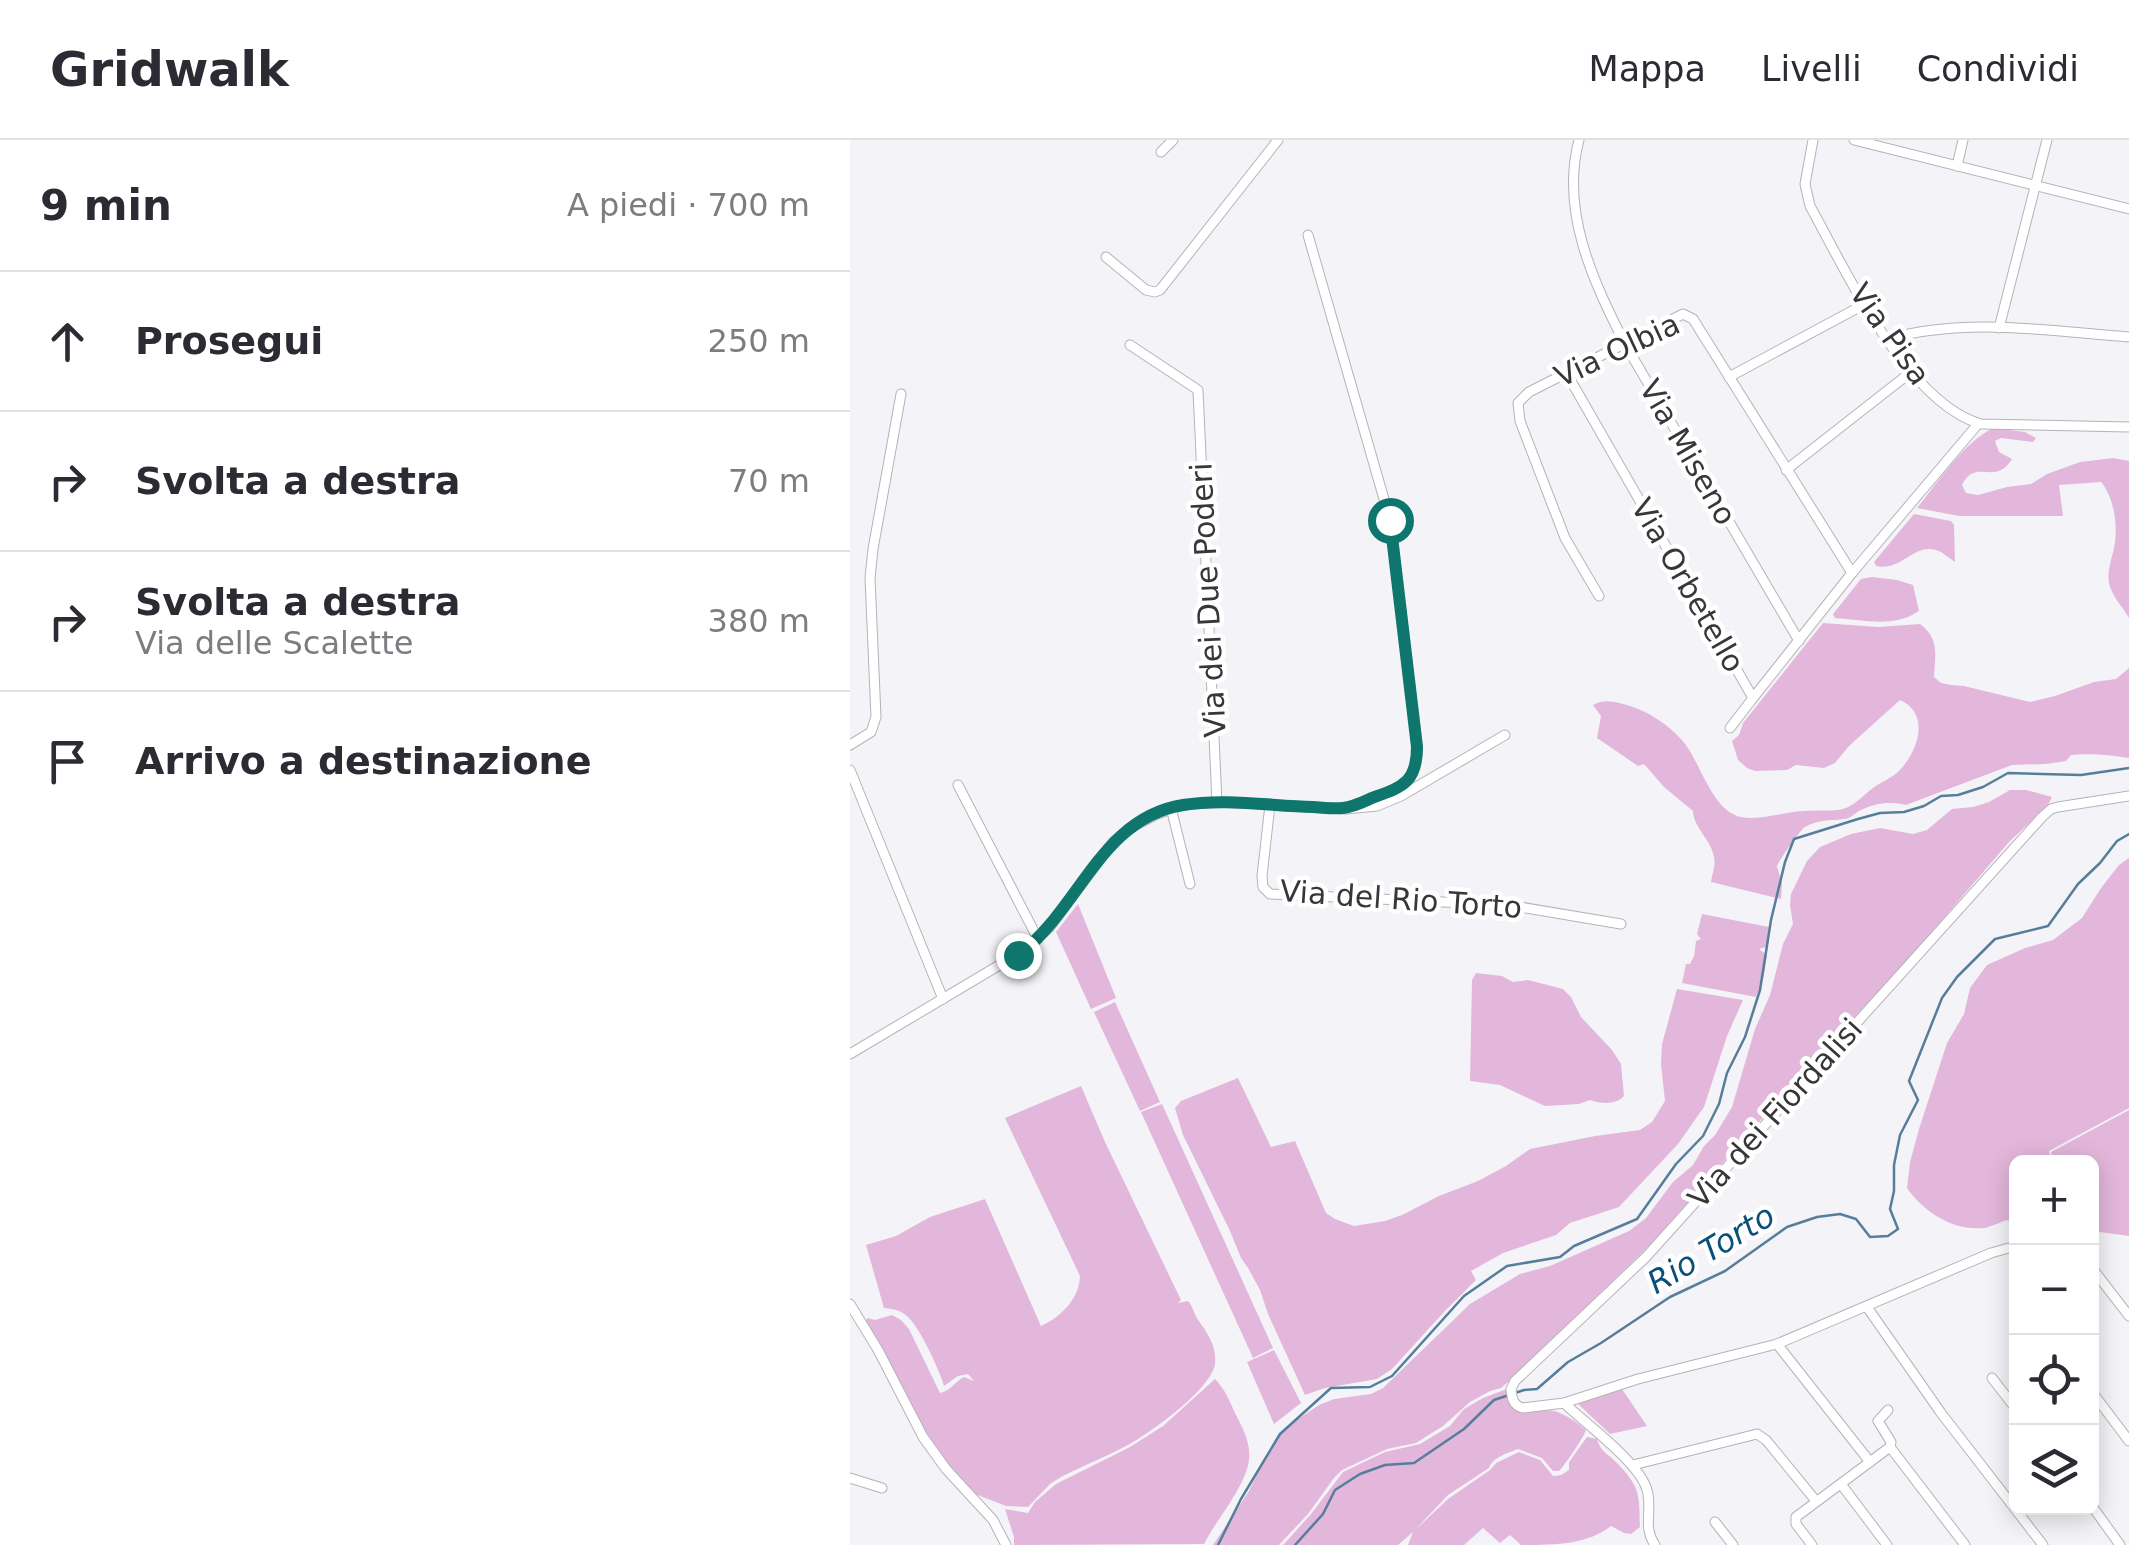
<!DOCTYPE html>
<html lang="it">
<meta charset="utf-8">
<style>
:root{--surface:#fff;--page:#f2f2f3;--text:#2b2b33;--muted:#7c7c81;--line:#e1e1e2}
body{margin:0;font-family:"DejaVu Sans",sans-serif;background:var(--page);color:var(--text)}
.controls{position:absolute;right:30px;bottom:30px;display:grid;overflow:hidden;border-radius:15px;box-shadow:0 5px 25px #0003}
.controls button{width:90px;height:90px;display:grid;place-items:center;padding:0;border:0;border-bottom:2px solid var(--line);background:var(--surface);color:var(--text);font:50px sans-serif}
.stop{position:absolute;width:30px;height:30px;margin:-22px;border:8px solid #0f766e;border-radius:50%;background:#fff}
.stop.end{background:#0f766e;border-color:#fff;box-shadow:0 2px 10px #0008}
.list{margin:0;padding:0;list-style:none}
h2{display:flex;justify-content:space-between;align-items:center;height:130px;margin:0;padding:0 40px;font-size:42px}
h2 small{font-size:32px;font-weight:400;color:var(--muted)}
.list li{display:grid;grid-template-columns:65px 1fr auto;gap:30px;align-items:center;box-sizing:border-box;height:140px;padding:0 40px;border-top:2px solid var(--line)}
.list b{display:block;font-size:38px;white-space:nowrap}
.list p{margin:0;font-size:32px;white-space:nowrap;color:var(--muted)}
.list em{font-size:32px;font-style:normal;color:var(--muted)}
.icon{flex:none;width:55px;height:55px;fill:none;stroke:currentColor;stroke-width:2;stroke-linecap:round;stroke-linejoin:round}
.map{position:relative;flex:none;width:1279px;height:1405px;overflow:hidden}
header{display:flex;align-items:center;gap:60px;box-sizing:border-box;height:140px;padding:0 50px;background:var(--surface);border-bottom:2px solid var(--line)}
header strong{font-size:48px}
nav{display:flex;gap:55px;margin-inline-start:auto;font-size:35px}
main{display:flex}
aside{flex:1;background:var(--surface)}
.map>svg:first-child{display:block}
</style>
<header>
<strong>Gridwalk</strong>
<nav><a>Mappa</a><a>Livelli</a><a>Condividi</a></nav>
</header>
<main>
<aside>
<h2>9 min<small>A piedi · 700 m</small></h2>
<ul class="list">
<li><svg class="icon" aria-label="ahead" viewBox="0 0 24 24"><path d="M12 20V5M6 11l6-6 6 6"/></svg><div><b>Prosegui</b></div><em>250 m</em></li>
<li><svg class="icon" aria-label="right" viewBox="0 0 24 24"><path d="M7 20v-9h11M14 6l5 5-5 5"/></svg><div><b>Svolta a destra</b></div><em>70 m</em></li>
<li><svg class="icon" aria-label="right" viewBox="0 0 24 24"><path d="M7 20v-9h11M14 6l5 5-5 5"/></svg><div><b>Svolta a destra</b><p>Via delle Scalette</p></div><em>380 m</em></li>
<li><svg class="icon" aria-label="arrive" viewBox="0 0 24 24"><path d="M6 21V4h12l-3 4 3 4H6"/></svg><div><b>Arrivo a destinazione</b></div></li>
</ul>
</aside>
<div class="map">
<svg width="1279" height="1405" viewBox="0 0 1279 1405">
<rect width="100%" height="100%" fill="#f4f4f8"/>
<g fill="#e3b7db">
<path d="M 1144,288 L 1175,292 L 1186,298 L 1183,302 L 1151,298 L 1145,301 L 1149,312 L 1162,319 C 1145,347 1126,317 1112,345 L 1116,353 L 1128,355 L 1157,347 L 1181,344 L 1197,334 L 1230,322 L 1263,318 L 1279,321 L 1279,478 C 1273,467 1262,457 1259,443 C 1257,433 1261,421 1263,412 C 1269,391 1265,358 1251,342 L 1209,345 L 1213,376 L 1109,376 L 1067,368 C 1086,345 1116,299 1144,288 Z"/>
<path d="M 1064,374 L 1101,381 L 1104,385 L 1105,422 C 1100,419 1096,415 1091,412 C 1065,399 1053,432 1026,426 L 1024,422 Z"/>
<path d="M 1022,437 L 1047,440 L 1063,445 L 1069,471 C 1044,488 1014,480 985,478 L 983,474 L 1011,439 Z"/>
<path d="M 973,483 L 1028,487 L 1070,484 C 1090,499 1085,514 1084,537 L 1091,543 L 1101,545 L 1114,546 L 1180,562 L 1205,556 L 1244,542 L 1266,539 L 1279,528 L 1279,618 C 1259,615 1241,613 1221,615 L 1216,621 L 1196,624 L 1162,625 L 1056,665 C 1040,661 1025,663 1009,671 C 1004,674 1001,678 995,679 C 981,681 968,679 955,687 C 950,690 931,718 927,726 L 932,743 L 931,759 L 861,742 C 862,734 866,725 864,717 C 861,699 844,689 843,671 L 814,647 L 794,624 L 788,626 L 747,598 L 751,576 L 743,565 C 756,558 766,562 780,566 C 799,572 817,584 831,599 C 850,619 861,671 891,677 C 911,681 933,672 953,671 C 967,669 986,673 998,667 C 1008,662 1015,654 1023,648 C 1031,642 1042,638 1049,631 C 1068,611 1081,574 1050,560 L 999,606 L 985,623 L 974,628 L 946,625 L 937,630 L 905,631 L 897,628 L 888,620 L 882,601 L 889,595 L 893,583 Z"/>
<path d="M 1160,650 L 1176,650 L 1202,657 L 1198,665 L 1159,702 L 1055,823 L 958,927 L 799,1106 L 658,1242 L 651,1248 L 640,1251 L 620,1262 L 593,1286 L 566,1303 L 537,1309 L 492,1330 L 484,1338 L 458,1374 L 429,1405 L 363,1405 L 399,1351 L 416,1315 L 435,1288 L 469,1265 L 484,1259 L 521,1254 L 533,1248 L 620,1164 L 670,1134 L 700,1126 L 779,1091 L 796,1078 L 823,1042 L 843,1025 L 854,1006 L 865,995 L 882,967 L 905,889 L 920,855 L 933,804 L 943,784 L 940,765 L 941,754 L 957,721 L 970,707 L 1001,694 L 1030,688 L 1063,694 L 1077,690 L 1102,669 L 1123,667 L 1139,662 Z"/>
<path d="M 1279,718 L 1279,968 L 1199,1011 L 1201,1022 L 1166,1022 L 1166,1084 L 1157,1080 C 1150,1082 1141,1087 1134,1088 C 1102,1091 1074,1072 1057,1048 L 1060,1022 L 1069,989 L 1097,903 L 1114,874 L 1120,848 L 1137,825 L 1175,808 L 1203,800 L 1232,778 L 1251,748 L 1269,725 Z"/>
<path d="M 228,764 L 266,858 L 241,869 L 206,792 Z"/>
<path d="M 852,774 L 919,787 L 916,807 L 909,809 L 917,815 L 914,835 L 906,857 L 832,843 L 836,824 L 840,824 L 844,816 L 846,801 L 851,799 L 847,794 Z"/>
<path d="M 626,833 L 652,836 L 663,842 L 678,840 L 713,849 L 721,857 L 731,877 L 762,910 L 771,924 L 774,956 C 766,965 751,964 740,960 L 729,964 L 695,966 L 650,945 L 620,941 L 622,840 Z"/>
<path d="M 827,849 L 893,860 L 877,896 L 854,967 L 828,1004 L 769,1067 L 720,1083 L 706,1095 L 653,1113 L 621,1131 L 626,1140 L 594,1172 L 542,1229 L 527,1239 L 475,1248 L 455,1255 L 418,1174 L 410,1150 L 398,1128 L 391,1118 L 380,1091 L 333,995 L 325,968 L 331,961 L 388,938 L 421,1007 L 445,1001 L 476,1073 L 485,1079 L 504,1086 L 535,1081 L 552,1075 L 589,1056 L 628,1041 L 656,1026 L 680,1009 L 745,996 L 790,990 L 802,982 L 815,961 L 811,924 L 812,904 Z"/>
<path d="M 265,862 L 310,962 L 290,971 L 244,872 Z"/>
<path d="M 231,946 L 255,1002 L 331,1160 L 328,1163 L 338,1161 C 344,1168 344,1175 349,1181 C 358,1194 367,1207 365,1224 C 361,1248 309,1286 288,1299 C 264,1314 236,1324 211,1337 L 200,1344 L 178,1367 L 156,1366 L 125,1354 L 90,1315 L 63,1272 L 15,1181 L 18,1178 L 25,1180 L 42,1175 L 51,1180 L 59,1189 L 90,1253 C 102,1250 104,1242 114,1237 L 124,1241 L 118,1234 L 108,1236 L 94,1246 C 89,1229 70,1188 58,1177 C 51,1170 43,1169 34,1168 L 16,1105 L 46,1096 L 80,1077 L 135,1059 L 191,1186 C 211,1177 229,1159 230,1136 L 155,978 Z"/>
<path d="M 312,964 L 423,1208 L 403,1218 L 291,972 Z"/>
<path d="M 1279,970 L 1279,1096 L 1242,1091 L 1242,1022 L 1204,1022 L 1201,1012 Z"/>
<path d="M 424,1210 L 451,1263 L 424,1284 L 397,1222 Z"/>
<path d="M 365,1239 C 375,1249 379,1260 385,1273 C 392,1287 401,1302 399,1319 C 397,1345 366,1380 354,1404 L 164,1405 L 164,1397 L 155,1369 L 178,1373 L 185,1362 L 206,1344 L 280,1307 L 313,1286 Z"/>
<path d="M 768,1248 L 772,1249 L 797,1286 L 760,1294 L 727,1263 Z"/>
<path d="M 657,1249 L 668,1270 C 678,1272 686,1270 696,1270 C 711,1270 725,1281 736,1290 C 734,1297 713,1328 709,1331 L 703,1331 L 692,1318 L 668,1309 C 658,1313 643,1317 639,1328 L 598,1355 L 564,1391 L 598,1359 L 640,1330 L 646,1323 L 669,1312 L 690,1320 L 703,1336 L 711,1335 L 719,1330 L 719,1322 L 737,1297 L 747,1299 C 751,1313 759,1314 768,1324 C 791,1348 789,1356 790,1387 L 781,1394 L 774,1393 L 761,1386 C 737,1405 704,1405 671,1405 L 660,1395 L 650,1403 L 633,1388 L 614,1405 L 558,1405 L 563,1392 L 548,1405 L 433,1405 L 461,1374 L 493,1332 L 535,1312 L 570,1304 L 600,1286 L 614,1269 L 633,1258 Z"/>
</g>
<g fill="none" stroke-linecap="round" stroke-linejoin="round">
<g stroke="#567e9b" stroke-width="2.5">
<path d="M 368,1405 L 391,1359 L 430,1294 L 481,1248 L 520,1247 L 542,1236 L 614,1156 L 657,1126 L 710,1117 L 724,1106 L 787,1079 L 826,1024 L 853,996 L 869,964 L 877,933 L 895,897 L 910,850 L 921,780 L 935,722 L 944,699 L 1008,679 L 1030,673 L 1054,672 L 1074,666 L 1091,656 L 1108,655 L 1133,647 L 1158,633 L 1231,635 L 1279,628"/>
<path d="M 445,1405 L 473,1374 L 485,1350 L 510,1334 L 535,1325 L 564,1323 L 614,1289 L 644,1260 L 674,1250 L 687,1249 L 718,1222 L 751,1203 L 820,1157 L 875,1131 L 937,1087 L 967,1077 L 990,1074 L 1006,1079 L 1020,1097 L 1038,1096 L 1048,1089 L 1040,1069 L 1044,1051 L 1044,1025 L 1050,995 L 1068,960 L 1059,941 L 1092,858 L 1107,837 L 1145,799 L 1198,786 L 1228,744 L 1250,723 L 1267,701 L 1279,694"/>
</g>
<g stroke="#b4b4b8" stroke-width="11">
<g id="minor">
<path d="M 729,0 C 710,71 743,141 775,204 L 949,501"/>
<path d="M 963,0 L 955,44 L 960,66 C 996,131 1057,263 1131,284 L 1279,287"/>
<path d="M 1004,0 L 1279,69"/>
<path d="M 311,12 L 323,0"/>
<path d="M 1107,26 L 1113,0"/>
<path d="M 458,95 L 540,380 L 567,604 C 568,651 540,652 503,666"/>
<path d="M 256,117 L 296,150 L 305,152 L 310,150 L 428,0"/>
<path d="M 1149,188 L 1197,0"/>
<path d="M 1038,199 C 1116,177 1199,191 1279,197"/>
<path d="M 280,205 L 348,250 L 367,662"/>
<path d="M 717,234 L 903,558 L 1002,433 L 1128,284"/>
<path d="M 879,237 L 1015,164"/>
<path d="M 936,330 L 1061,232"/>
<path d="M 749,456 L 715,398 L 670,281 L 668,263 L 679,252 L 833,174 L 843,179 L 1002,433"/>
<path d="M 880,588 L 903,558"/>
<path d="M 0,605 L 21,592 L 26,577 L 20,438 L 23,409 L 51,254"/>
<path d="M 0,630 L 93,859"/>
<path d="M 108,645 L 188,799"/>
<path d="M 420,665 L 412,736 L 413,747 L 420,754 L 658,765 L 771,784"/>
<path d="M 321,668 L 340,744"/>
<path d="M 0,914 L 173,811 L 199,788 L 263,702 L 280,688 L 307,674 L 333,665 L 367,662 L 496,669 L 527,666 L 551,656 L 655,595"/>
<path d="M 1166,1106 L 1141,1113 L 927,1204 L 788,1239 L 714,1263 L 673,1268 C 663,1266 662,1258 661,1249 L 665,1241 L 796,1117 L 1192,677 L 1201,669 L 1208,667 L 1279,656"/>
<path d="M 1242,1128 L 1279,1176"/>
<path d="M 0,1164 L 28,1210 L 73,1297 L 96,1329 L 143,1380 L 156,1405"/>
<path d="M 1017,1167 L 1091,1273 L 1193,1405"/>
<path d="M 927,1204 L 1020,1322"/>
<path d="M 1142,1238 L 1166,1269"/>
<path d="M 1242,1252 L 1279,1301"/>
<path d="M 714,1263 C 736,1284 790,1323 797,1350 C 803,1371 792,1386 805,1405"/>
<path d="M 1038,1270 L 1028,1281 L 1041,1302 L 1040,1307 L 1115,1405"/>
<path d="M 783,1325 L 907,1294 L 916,1300 L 966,1361"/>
<path d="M 0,1338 L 32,1348"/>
<path d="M 991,1344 L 1037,1405"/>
<path d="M 1242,1366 L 1270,1405"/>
<path d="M 865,1382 L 883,1405"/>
<path d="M 962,1405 L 946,1384 L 946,1377 L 1040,1307"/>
</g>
</g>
<use href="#minor" stroke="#fff" stroke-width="9"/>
</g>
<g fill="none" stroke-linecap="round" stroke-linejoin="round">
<path stroke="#0f766e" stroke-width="12" d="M 168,815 C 229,771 250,678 333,665 C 375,658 421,666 463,667 C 473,668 484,669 493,668 C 503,667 513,662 522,658 C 552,647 567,643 567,607 L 540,380"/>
</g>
<g text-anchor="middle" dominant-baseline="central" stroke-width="9" stroke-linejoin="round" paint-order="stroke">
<g font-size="30" fill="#373738" stroke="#fff">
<text transform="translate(1040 194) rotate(55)">Via Pisa</text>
<text transform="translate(767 210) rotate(-25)">Via Olbia</text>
<text transform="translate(838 312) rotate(60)">Via Miseno</text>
<text transform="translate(838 445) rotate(60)">Via Orbetello</text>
<text transform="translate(358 460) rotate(-93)">Via dei Due Poderi</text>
<text transform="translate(551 759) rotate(4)">Via del Rio Torto</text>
<text transform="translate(925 973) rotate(-48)">Via dei Fiordalisi</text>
</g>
<g font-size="32" font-style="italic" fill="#0a5078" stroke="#fff">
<text transform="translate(861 1109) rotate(-31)">Rio Torto</text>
</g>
</g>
</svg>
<div class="controls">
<button>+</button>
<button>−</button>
<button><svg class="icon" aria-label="locate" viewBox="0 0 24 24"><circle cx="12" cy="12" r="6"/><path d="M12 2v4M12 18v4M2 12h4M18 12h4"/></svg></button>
<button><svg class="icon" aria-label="layers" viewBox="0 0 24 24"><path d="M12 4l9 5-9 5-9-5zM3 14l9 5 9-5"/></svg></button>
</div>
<div class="stop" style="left:540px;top:380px"></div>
<div class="stop end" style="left:168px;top:815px"></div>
</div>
</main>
